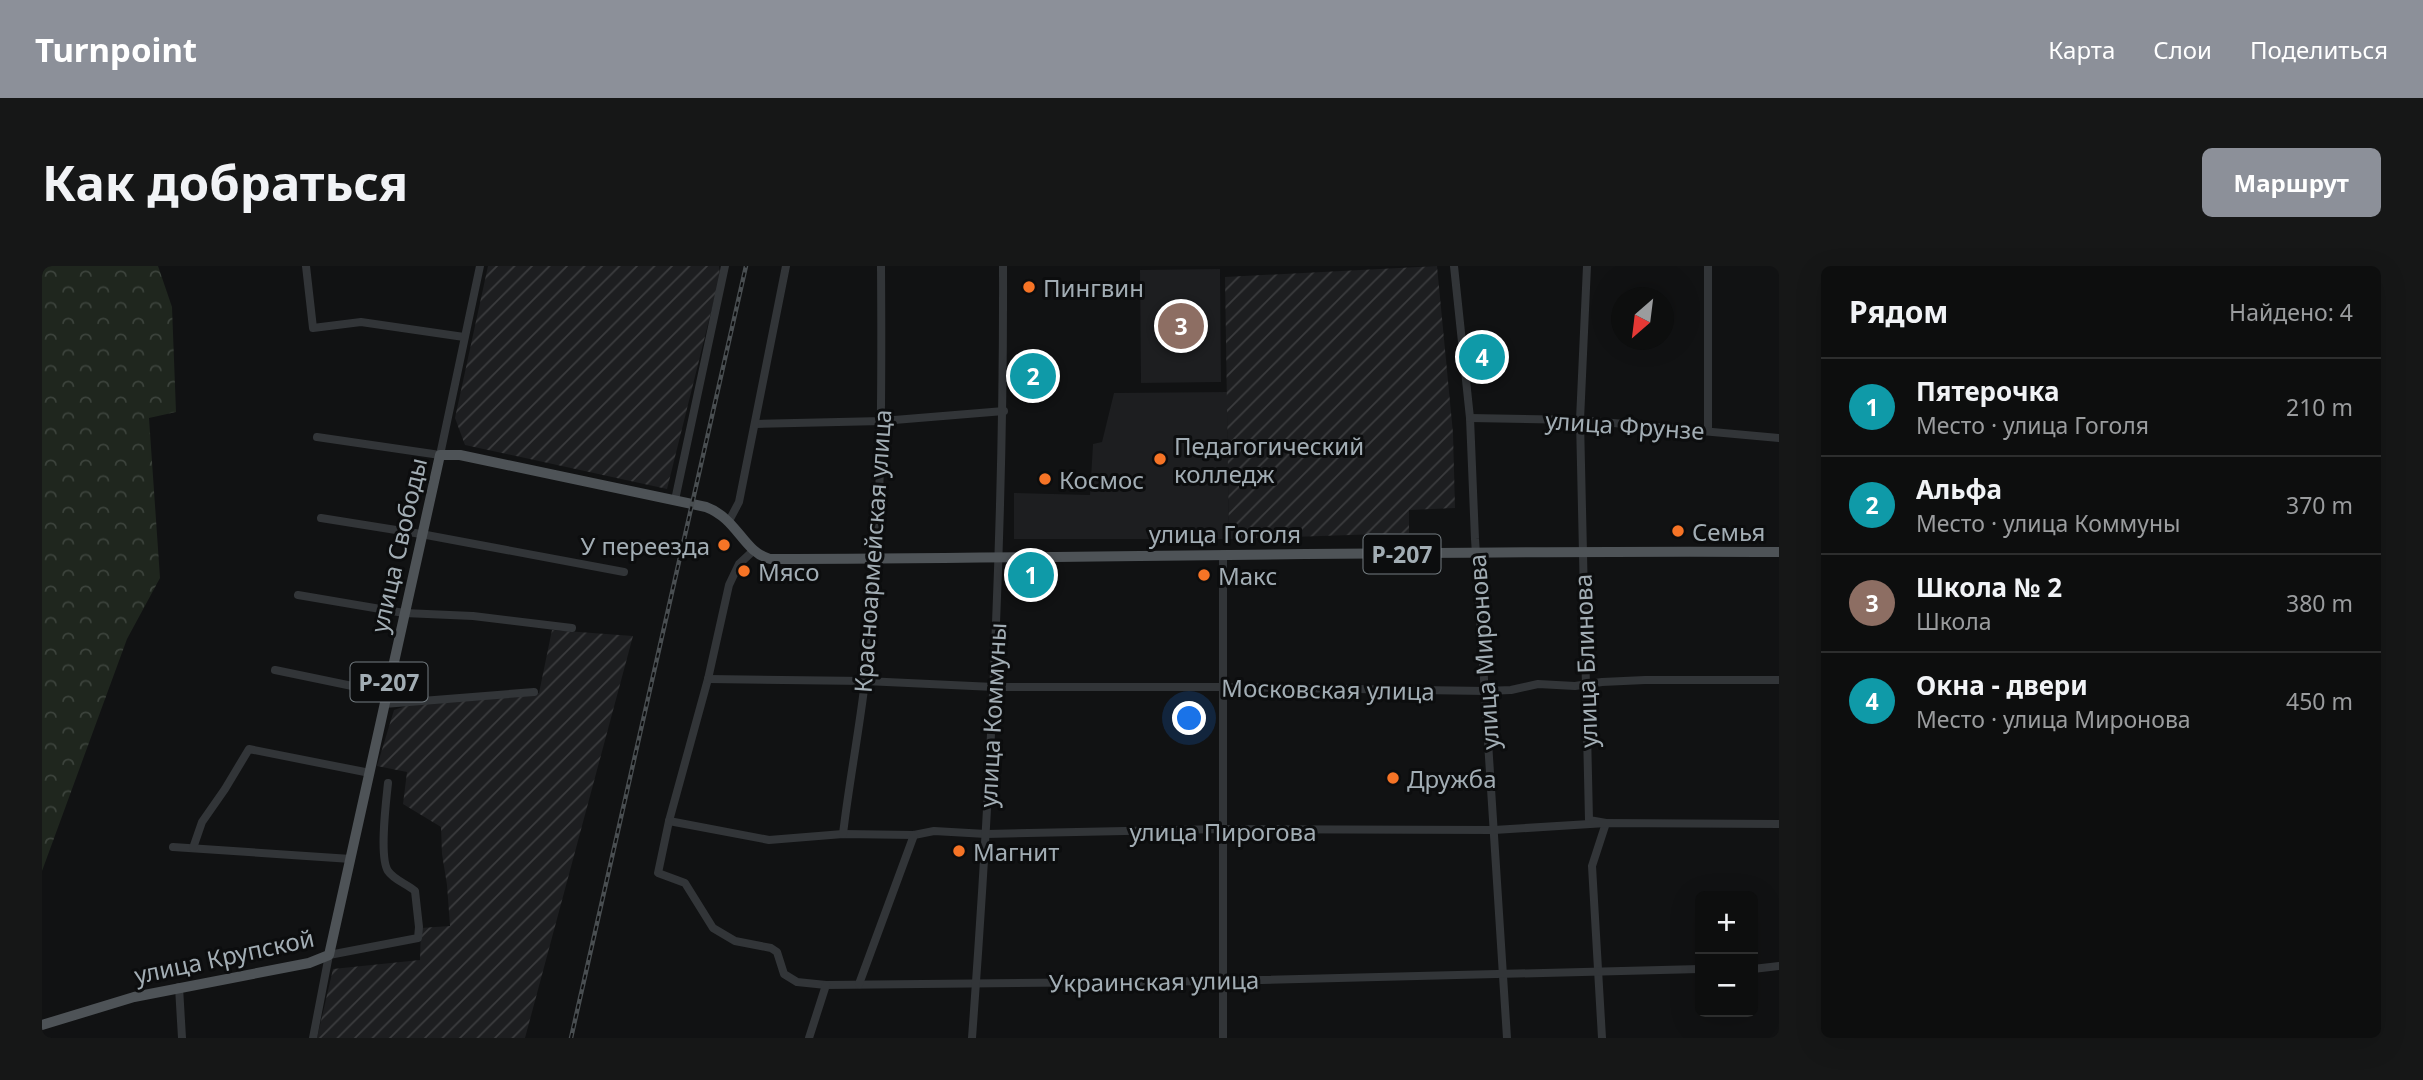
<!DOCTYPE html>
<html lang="ru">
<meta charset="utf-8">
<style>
:root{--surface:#0d0e0e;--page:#161717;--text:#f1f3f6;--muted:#9a9c9e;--line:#2d2e2e;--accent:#8c9099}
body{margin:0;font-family:"Noto Sans",sans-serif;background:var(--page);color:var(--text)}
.controls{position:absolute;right:21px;bottom:21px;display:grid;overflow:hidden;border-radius:10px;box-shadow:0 7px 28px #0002}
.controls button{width:63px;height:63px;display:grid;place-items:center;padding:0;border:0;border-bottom:2px solid var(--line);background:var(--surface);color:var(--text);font:35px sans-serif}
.compass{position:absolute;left:1569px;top:21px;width:63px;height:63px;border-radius:50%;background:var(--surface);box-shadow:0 7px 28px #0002;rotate:208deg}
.you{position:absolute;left:1148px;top:453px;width:24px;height:24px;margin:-18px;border:5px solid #fff;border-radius:50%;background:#1a73e8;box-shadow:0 0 0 10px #1a73e833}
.badge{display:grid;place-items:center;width:46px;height:46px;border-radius:50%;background:var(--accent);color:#fff;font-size:23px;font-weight:700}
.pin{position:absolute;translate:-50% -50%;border:4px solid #fff;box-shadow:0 2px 7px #0006}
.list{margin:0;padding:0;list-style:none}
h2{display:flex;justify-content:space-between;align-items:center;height:91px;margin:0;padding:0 28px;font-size:30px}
h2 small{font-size:23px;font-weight:400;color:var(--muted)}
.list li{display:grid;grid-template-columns:46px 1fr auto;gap:21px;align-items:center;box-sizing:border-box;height:98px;padding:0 28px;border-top:2px solid var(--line)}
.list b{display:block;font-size:26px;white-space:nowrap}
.list p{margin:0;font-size:23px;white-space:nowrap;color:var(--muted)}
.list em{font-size:23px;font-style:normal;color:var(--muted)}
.map{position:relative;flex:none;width:1737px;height:772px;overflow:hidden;border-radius:10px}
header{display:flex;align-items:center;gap:42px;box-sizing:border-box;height:98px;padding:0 35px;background:var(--accent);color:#fff}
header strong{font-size:33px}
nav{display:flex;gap:38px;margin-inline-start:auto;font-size:24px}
.intro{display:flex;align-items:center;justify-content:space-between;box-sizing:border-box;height:168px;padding:0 42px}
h1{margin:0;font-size:49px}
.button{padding:18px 32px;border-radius:10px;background:var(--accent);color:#fff;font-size:24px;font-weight:700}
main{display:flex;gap:42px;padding:0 42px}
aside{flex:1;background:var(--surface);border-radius:10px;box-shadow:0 7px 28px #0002}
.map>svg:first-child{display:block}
</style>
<header>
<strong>Turnpoint</strong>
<nav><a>Карта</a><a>Слои</a><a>Поделиться</a></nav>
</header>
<div class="intro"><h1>Как добраться</h1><a class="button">Маршрут</a></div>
<main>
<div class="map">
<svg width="1737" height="772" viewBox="0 0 1737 772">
<defs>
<pattern id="industrial-furrows" width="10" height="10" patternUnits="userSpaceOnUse" patternTransform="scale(1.75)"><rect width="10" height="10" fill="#1d1e20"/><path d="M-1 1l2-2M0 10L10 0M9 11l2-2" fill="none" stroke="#3b3c3e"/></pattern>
<pattern id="forest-crowns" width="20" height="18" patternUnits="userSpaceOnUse" patternTransform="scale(1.75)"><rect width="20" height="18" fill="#1f261e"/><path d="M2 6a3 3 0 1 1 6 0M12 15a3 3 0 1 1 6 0" fill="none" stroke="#3c433c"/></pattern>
</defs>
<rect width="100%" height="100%" fill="#111213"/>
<g fill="#1d1e20">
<path d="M 1178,3 L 1179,116 L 1099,117 L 1098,4 Z"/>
<path d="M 1185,126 L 1187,273 L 972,273 L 972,227 L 1048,229 L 1051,178 L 1060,176 L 1072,127 Z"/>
</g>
<g fill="url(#industrial-furrows)">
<path d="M 446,0 L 677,0 L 678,10 L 625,223 L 423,179 L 413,152 Z"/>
<path d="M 1395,0 L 1411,167 L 1413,242 L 1367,244 L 1367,267 L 1187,273 L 1183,11 Z"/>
<path d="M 510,364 L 591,370 L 483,772 L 275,772 L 291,703 L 378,694 L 379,662 L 408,660 L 405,619 L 400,588 L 399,561 L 361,538 L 365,506 L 335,500 L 352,444 L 372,437 L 497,427 Z"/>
</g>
<path fill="url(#forest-crowns)" d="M 0,0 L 116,0 L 130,41 L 134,146 L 107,152 L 118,312 L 85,373 L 0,605 Z"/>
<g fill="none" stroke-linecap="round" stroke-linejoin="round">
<g stroke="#323538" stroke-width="8">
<path d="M 264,0 L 271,62 L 319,56 L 422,71"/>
<path d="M 1412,0 L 1428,152 L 1433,273 L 1465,772"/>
<path d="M 1545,0 L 1538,154 L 1547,554 L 1564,557 L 1550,600 L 1560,772"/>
<path d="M 1666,0 L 1666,164"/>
<path d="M 1428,152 L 1538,154 L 1737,172"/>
<path d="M 714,158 L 840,155 L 962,145"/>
<path d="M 275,171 L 398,189 L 438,0"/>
<path d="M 633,234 L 683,0"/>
<path d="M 279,252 L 379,268 L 582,306"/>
<path d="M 687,255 L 697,236 L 744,0"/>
<path d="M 711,285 L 697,298 L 687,319 L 666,413 L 627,555 L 616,607 L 643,617 L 671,662 L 693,675 L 729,682 L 735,686 L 742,708 L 755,716 L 784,719 L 1180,715 L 1658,703"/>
<path d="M 1181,288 L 1181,772"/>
<path d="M 256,329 L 362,347 L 431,350 L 530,362"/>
<path d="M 233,404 L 344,427"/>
<path d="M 666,413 L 823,415 L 952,421 L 1181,421 L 1444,425 L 1469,424 L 1496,418 L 1533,420 L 1560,416 L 1603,414 L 1737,414"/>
<path d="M 342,438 L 492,426"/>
<path d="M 627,555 L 727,574 L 801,568 L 872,569 L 892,565 L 944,568 L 1180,563 L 1452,564 L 1564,557 L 1737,558"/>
<path d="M 801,568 C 807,517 817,466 823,415 C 840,277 840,138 839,0"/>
<path d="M 131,581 L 309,593"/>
<path d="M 151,582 L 160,556 L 183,523 L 207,483 L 328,507"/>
<path d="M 1711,703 L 1737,700"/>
<path d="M 817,718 L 872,569"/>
<path d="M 137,721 L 140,772"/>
<path d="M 271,772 L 287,689 L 376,672 L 377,661 L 373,625 C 365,618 352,614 346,605 C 337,591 344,536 346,517"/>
<path d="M 767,772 L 784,719"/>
<path d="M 930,772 C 949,515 962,258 961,0"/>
</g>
<path stroke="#4e5357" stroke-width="10" d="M 0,759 L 92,731 L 267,697 L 287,689 L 398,189 L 418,189 L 664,241 C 696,253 701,286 728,293 C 1064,292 1401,284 1737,286"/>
<g stroke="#494e51" stroke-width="4.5">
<path id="rail" d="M 529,772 L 704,0"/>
</g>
<use href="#rail" stroke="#0c0d0e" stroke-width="2" stroke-dasharray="5" stroke-linecap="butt"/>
</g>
<g fill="#f67426" stroke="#0c0d0e" stroke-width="2.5">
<circle cx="987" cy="21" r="7"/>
<circle cx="1118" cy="193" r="7"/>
<circle cx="1003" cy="213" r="7"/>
<circle cx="1636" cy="265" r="7"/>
<circle cx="682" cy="279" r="7"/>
<circle cx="702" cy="305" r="7"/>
<circle cx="1162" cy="309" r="7"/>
<circle cx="1351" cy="512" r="7"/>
<circle cx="917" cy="585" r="7"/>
</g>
<g text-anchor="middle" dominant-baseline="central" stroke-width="6" stroke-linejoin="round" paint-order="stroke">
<g fill="#0c0d0e" stroke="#757d82" stroke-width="2">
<rect x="1321.5" y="268.5" width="77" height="39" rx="5"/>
<rect x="308.5" y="396.5" width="77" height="39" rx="5"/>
</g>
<g font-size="23" font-weight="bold" fill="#a2adb4">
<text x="1360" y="288">Р-207</text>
<text x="347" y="416">Р-207</text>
</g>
<g font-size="24" fill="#a2adb4" stroke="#0c0d0e" text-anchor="start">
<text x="1001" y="21">Пингвин</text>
<text x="1132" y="179">Педагогический<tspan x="1132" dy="28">колледж</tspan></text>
<text x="1017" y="213">Космос</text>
<text x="1650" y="265">Семья</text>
<text x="668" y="279" text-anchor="end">У переезда</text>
<text x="716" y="305">Мясо</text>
<text x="1176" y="309">Макс</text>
<text x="1365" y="512">Дружба</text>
<text x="931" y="585">Магнит</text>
</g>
<g font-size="24" fill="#a2adb4" stroke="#0c0d0e">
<text transform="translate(1583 159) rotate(4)">улица Фрунзе</text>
<text x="1183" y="267">улица Гоголя</text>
<text transform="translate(356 279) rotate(-77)">улица Свободы</text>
<text transform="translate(830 285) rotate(-86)">Красноармейская улица</text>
<text transform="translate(1441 386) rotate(-94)">улица Миронова</text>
<text transform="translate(1543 395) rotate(-92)">улица Блинова</text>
<text transform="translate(1286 423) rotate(1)">Московская улица</text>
<text transform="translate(950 449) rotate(-87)">улица Коммуны</text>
<text x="1181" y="565">улица Пирогова</text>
<text transform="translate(182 690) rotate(-12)">улица Крупской</text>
<text transform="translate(1112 715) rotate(-1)">Украинская улица</text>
</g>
</g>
</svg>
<div class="controls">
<button>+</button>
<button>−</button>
</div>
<svg class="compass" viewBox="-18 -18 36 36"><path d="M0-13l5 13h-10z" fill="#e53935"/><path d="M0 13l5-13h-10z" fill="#9a9c9e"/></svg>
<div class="you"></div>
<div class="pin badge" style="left:989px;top:309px;background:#0f9aa8">1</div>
<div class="pin badge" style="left:991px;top:110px;background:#0f9aa8">2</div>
<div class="pin badge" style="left:1139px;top:60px;background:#8d6e63">3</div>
<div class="pin badge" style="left:1440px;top:91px;background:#0f9aa8">4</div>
</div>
<aside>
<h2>Рядом<small>Найдено: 4</small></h2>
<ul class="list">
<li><span class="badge" style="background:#0f9aa8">1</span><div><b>Пятерочка</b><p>Место · улица Гоголя</p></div><em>210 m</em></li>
<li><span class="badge" style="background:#0f9aa8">2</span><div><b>Альфа</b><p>Место · улица Коммуны</p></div><em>370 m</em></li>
<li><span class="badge" style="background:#8d6e63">3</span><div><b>Школа № 2</b><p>Школа</p></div><em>380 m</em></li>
<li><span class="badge" style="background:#0f9aa8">4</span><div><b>Окна - двери</b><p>Место · улица Миронова</p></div><em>450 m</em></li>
</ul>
</aside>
</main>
